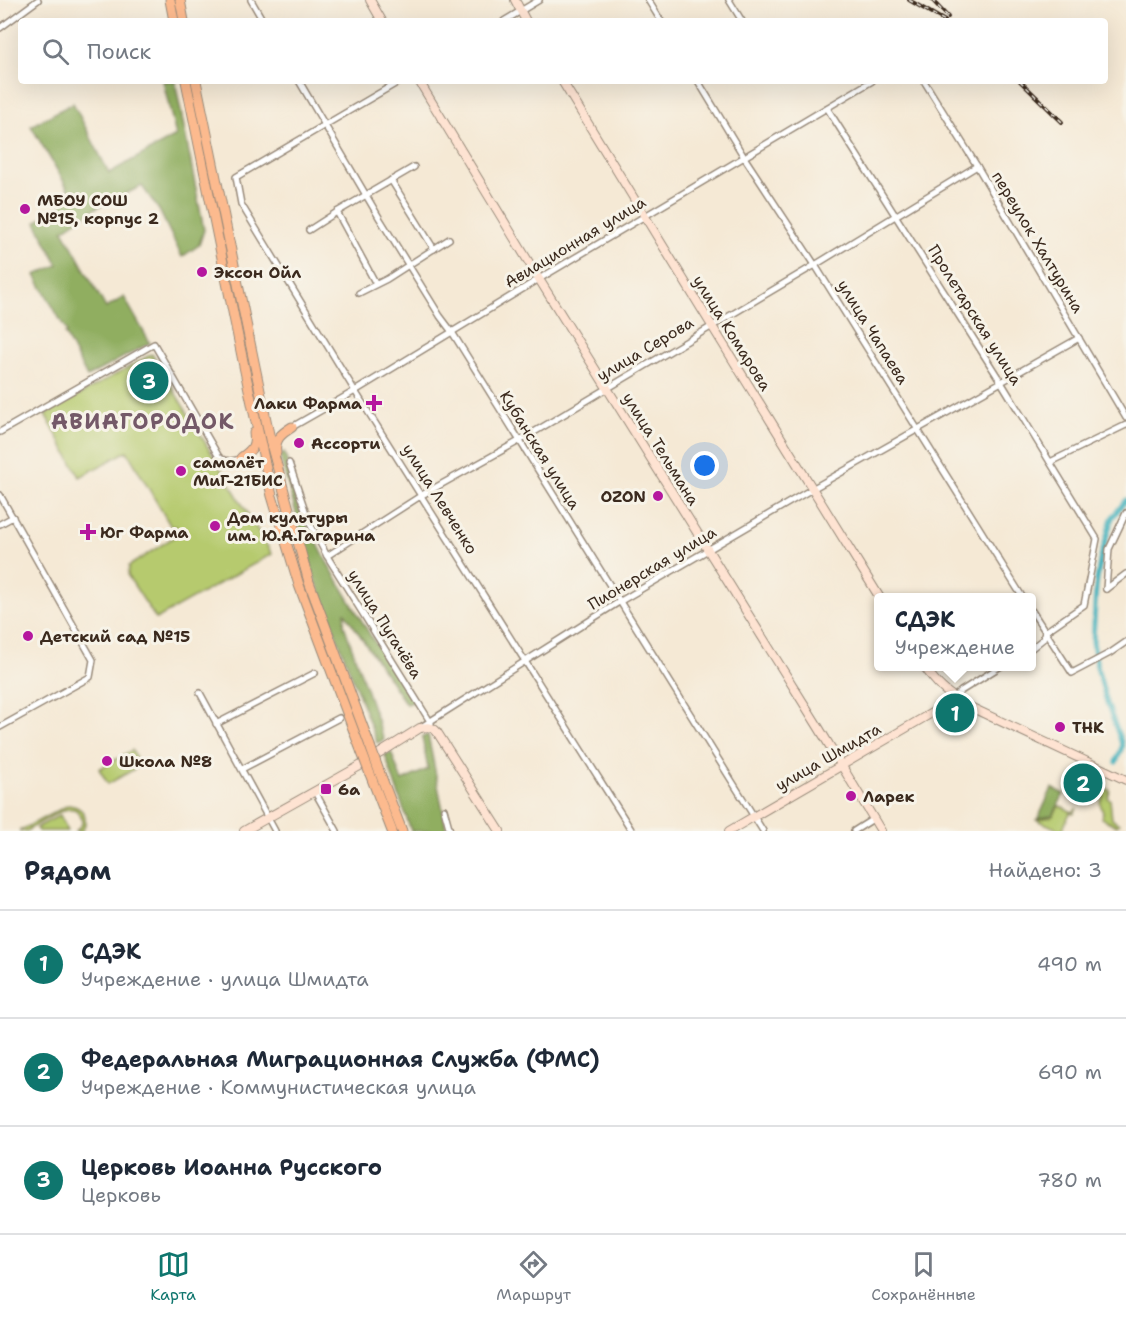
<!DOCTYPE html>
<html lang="ru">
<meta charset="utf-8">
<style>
:root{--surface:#fff;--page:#f6f6f7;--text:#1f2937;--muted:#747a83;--line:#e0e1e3;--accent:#0f766e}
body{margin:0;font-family:"Shantell Sans",sans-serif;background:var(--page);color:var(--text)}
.you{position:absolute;left:705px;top:466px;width:21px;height:21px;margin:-15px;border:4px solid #fff;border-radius:50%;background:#1a73e8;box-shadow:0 0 0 9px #1a73e833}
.badge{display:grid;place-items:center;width:39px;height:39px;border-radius:50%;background:var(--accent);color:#fff;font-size:20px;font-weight:700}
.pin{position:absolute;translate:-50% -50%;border:3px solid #fff;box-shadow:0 2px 6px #0006}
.popup{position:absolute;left:874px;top:593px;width:162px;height:78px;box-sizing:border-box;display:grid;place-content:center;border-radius:6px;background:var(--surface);filter:drop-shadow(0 2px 4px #0005);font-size:20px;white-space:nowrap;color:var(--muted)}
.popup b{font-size:22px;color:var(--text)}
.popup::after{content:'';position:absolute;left:50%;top:100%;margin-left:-12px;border:12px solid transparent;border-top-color:var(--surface)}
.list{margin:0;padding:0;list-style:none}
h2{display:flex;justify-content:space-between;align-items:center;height:78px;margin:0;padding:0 24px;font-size:26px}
h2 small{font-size:20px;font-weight:400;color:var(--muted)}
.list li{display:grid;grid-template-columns:39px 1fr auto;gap:18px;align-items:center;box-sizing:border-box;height:108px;padding:0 24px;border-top:2px solid var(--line)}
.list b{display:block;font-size:22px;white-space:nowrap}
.list p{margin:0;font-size:20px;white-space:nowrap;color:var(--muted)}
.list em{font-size:20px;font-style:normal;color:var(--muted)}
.icon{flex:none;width:33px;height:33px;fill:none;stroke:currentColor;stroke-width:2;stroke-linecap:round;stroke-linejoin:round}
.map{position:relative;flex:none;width:1126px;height:831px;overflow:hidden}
.search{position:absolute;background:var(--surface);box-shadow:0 6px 24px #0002;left:18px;right:18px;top:18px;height:66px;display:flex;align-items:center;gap:15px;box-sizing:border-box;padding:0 21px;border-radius:6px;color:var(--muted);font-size:22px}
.sheet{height:402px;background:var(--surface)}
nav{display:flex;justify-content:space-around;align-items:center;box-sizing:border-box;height:84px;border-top:2px solid var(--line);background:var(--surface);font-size:16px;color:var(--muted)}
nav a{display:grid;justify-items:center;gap:3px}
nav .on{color:var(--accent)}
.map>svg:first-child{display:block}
</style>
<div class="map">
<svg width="1126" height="831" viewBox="0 0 1126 831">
<rect width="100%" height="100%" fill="#f7f3e8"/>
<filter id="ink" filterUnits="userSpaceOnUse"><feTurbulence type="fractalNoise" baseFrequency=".0167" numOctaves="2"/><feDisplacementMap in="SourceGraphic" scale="12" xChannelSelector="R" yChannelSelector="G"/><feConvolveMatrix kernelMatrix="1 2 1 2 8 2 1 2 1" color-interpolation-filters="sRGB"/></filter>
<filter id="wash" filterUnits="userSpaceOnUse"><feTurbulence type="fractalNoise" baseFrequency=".008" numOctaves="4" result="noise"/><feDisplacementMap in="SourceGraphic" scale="24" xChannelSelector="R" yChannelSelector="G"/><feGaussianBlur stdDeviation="1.35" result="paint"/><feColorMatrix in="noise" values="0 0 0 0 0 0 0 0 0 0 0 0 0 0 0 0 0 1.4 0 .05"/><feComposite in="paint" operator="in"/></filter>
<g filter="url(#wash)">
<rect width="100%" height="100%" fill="#f5e9d5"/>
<g fill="#b6ca6e" stroke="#787a46" stroke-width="1.5">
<path d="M 152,354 L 272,554 L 156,619 L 128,576 L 129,566 L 180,533 L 176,526 L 171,527 L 127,451 L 80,477 L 45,414 Z"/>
<path d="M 132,750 L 140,766 L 108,784 L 99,769 Z"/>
<path d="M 1106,789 L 1110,790 L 1108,798 L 1110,799 L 1112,819 L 1119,824 L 1117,826 L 1101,818 L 1103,813 L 1100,803 Z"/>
<path d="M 68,805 C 83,806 90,818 82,831 L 76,831 L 82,824 C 82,816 78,807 68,809 C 60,810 35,826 26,831 L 19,831 Z"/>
<path d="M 1059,806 L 1073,812 L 1077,808 L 1074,814 L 1070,813 L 1062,831 L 1037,820 L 1053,816 Z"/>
<path d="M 60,815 L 68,831 L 38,831 L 36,828 Z"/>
</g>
<g fill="#90ae61" stroke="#666c40" stroke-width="1.5">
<path d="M 163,81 L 175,81 L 204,230 L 199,245 L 182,257 L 159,210 L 142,186 L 96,208 L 63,230 L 106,308 L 124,297 L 150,343 L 87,377 L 65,334 L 67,332 L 35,275 L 58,265 L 36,222 L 73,197 L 31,126 L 73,103 L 109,173 L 176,136 Z"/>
<path d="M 284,452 L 306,520 L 328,564 L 372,638 L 416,701 L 406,704 L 345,613 L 344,625 L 384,740 L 377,743 L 314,576 L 280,457 Z"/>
<path d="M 428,735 L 447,831 L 411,831 L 385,755 L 391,752 L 402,781 L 428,769 L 422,737 Z"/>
<path d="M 1052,788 L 1064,794 L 1053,815 L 1038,819 Z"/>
</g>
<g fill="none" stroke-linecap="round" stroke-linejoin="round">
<path stroke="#43b2bd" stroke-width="5" d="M 1116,762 L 1122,747 L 1121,741 L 1107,703 L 1097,667 L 1093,642 L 1096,587 L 1100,560 L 1112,518 L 1126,500"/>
</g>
</g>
<g filter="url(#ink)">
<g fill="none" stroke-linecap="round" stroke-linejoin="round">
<g stroke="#988a7a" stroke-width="8">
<g id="street">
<path d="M 251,0 L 263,21"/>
<path d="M 648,0 L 661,21"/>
<path d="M 729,0 L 742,21"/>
<path d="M 504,21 L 539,0"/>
<path d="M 0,28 L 38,0"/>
<path d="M 299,81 L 380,219 L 440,316 L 452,332 L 763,831"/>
<path d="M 400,81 L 236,177 L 241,204 L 355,391 L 632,831"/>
<path d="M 698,81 L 744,157 L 815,265 L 1023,598"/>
<path d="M 924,81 L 977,166 L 1126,418"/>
<path d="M 827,108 L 1001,382 L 1097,539 L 1084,605 L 1045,632 L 1043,639 L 1032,648"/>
<path d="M 391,180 L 434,249"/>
<path d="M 309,230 L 337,212"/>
<path d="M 376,284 L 337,212 L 414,167"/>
<path d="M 359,293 L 387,279 L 449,239"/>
<path d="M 292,427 L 355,391 L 539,279 L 872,81"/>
<path d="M 0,432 L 154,344 L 219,457 C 226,463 233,462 241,458"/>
<path d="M 1050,462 L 1126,425"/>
<path d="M 289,463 L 309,522 L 327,556 L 431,723"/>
<path d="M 0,495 L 93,660 L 90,677 L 0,727"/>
<path d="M 0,524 L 13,517"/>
<path d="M 327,556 L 422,495 L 519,441 L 815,265 L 977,166"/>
<path d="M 1106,589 L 1109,549 L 1126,513"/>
<path d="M 1106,589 L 1126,574"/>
<path d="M 1032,611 L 1072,673 L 1110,653 L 1126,642"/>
<path d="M 200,693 L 275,831"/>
<path d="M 943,706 L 961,691 L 1001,666"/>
<path d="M 216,724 L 315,673"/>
<path d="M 421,727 L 619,602 L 812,489 L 1079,338"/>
<path d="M 242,769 L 339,718"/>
<path d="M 315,792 L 337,831"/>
<path d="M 444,809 L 450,831"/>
<path d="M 854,831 L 873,819"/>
</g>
</g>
<g stroke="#988a7a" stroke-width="10">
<g id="secondary">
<path d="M 370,0 L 382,21"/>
<path d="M 515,0 L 526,21"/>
<path d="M 419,81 L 539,279 L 819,728 L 881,831"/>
<path d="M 562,81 L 712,326 L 880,598"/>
<path d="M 924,666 C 937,685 947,694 966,705 L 1126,780"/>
<path d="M 244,831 L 358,767 L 420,728 C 427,727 433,726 437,732 L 500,831"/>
<path d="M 729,831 L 942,707 L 949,705 L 966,705"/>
</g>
</g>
<g stroke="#988a7a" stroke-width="11">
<g id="highway">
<path d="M 170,0 L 174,21"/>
<path d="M 180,0 L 184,21"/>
<path d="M 186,81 L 245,371 L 272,496 L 299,585 L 361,750"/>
<path d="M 196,81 L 271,444 L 309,582 L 370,746"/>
<path d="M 276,453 C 274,439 281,434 292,427"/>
<path d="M 241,458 C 251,450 256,447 254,433"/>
<path d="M 379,771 L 402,831"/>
<path d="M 370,774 L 392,831"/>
</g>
</g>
<use href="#street" stroke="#fff" stroke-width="5"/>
<use href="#secondary" stroke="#fee3d2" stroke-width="8"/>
<use href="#highway" stroke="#fcba8e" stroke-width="9"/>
<g stroke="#3b2a1e" stroke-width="4">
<g id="rail">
<path d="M 909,0 L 945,21"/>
<path d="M 932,0 L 948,17"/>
<path d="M 1020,81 L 1062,122"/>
</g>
</g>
<use href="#rail" stroke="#f7f3e8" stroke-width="1.5" stroke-dasharray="4.5" stroke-linecap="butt"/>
<g stroke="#988a7a" stroke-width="11" stroke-linecap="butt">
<g id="highway-bridge">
<path d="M 370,746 L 379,771"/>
<path d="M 361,750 L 370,774"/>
</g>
</g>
<use href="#highway-bridge" stroke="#fcba8e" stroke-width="9"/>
</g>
</g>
<g fill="#b5179e" stroke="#f7f3e8" stroke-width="2">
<circle cx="25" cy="209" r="6"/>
<circle cx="202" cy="272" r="6"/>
<path d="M371 394h6v6h6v6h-6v6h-6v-6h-6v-6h6z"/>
<circle cx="299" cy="443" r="6"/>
<circle cx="181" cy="471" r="6"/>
<circle cx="658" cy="496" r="6"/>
<circle cx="215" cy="526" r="6"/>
<path d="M85 523h6v6h6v6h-6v6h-6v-6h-6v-6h6z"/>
<circle cx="28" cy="636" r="6"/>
<circle cx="1060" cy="727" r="6"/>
<circle cx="107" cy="761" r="6"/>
<rect x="320" y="783" width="12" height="12" rx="3"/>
<circle cx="851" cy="796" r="6"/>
</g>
<g text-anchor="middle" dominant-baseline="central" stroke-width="6" stroke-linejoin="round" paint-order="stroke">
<g font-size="16" font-weight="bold" fill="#3b2a1e" stroke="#f7f3e8" text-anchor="start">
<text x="37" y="200">МБОУ СОШ<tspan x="37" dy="18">№15, корпус 2</tspan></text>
<text x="214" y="272">Эксон Ойл</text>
<text x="362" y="403" text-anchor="end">Лаки Фарма</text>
<text x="311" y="443">Ассорти</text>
<text x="193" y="462">самолёт<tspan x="193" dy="18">МиГ-21БИС</tspan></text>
<text x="646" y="496" text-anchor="end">OZON</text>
<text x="227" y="517">Дом культуры<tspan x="227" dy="18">им. Ю.А.Гагарина</tspan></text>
<text x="100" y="532">Юг Фарма</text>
<text x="40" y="636">Детский сад №15</text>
<text x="1072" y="727">ТНК</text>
<text x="119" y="761">Школа №8</text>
<text x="338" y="789">6а</text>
<text x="863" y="796">Ларек</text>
</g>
<g font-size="16" fill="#3b2a1e" stroke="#f7f3e8">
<text transform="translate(575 242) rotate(-31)">Авиационная улица</text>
<text transform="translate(1038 242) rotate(59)">переулок Халтурина</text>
<text transform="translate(975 315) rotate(58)">Пролетарская улица</text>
<text transform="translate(873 332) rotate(58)">улица Чапаева</text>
<text transform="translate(732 333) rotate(58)">улица Комарова</text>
<text transform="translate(645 349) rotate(-31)">улица Серова</text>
<text transform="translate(661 449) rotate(58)">улица Тельмана</text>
<text transform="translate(540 450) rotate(58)">Кубанская улица</text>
<text transform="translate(440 499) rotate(58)">улица Левченко</text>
<text transform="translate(652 568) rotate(-31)">Пионерская улица</text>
<text transform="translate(385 624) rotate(58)">улица Пугачёва</text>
<text transform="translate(828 757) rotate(-30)">улица Шмидта</text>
</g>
<g font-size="22" font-weight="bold" letter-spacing="1.5" fill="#745968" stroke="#f7f3e8">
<text x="143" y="421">АВИАГОРОДОК</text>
</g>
</g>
</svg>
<div class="you"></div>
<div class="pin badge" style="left:955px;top:713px">1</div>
<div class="popup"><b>СДЭК</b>Учреждение</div>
<div class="pin badge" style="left:1083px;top:783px">2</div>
<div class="pin badge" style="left:149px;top:381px">3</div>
<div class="search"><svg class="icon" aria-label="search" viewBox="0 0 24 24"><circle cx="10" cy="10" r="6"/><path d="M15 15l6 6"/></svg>Поиск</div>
</div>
<section class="sheet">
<h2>Рядом<small>Найдено: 3</small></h2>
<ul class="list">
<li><span class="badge">1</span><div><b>СДЭК</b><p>Учреждение · улица Шмидта</p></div><em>490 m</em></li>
<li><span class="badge">2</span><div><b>Федеральная Миграционная Служба (ФМС)</b><p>Учреждение · Коммунистическая улица</p></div><em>690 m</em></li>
<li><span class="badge">3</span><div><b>Церковь Иоанна Русского</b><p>Церковь</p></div><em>780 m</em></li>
</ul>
</section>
<nav>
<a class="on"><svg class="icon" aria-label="map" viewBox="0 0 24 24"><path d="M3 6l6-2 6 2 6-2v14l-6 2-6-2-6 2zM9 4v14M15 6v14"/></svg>Карта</a>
<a><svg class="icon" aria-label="directions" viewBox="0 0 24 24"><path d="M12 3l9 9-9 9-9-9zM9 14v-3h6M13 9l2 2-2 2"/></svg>Маршрут</a>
<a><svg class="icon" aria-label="saved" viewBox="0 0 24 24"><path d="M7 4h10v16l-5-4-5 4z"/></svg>Сохранённые</a>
</nav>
